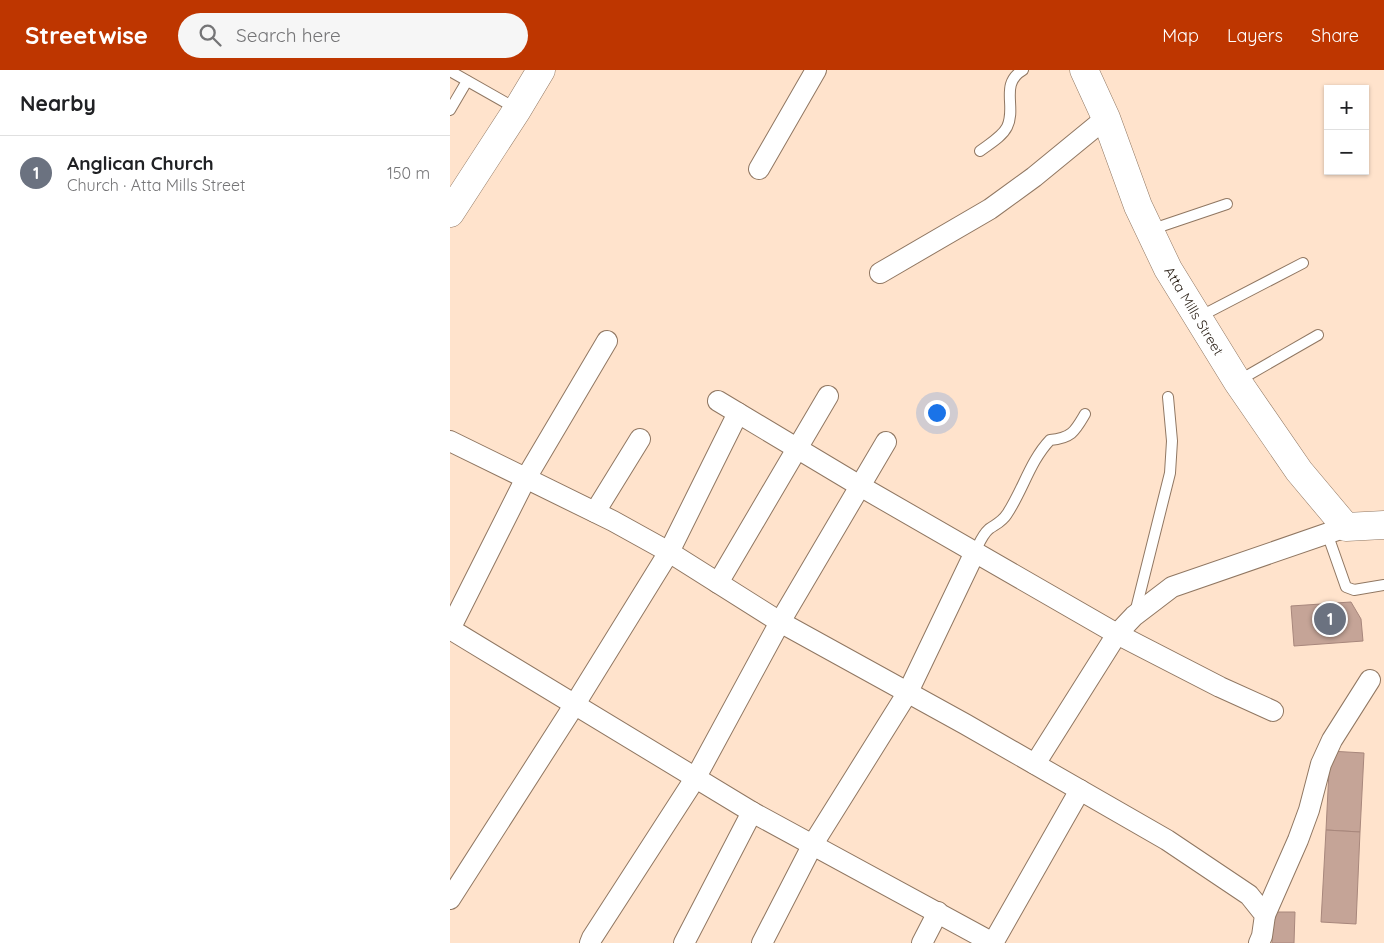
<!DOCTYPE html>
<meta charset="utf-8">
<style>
:root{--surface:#fff;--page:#f6f6f6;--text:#202124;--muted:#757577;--line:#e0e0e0;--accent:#be3600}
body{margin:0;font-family:Quicksand,sans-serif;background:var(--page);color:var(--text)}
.controls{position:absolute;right:15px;top:15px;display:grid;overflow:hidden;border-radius:0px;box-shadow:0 1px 4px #0004}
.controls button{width:45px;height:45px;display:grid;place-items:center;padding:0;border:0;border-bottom:1px solid var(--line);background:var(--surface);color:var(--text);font:25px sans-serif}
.you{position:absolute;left:486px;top:342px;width:18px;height:18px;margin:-12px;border:4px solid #fff;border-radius:50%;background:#1a73e8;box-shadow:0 0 0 8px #1a73e833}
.badge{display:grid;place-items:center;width:32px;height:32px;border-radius:50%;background:var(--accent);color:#fff;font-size:16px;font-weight:700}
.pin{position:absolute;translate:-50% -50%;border:2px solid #fff;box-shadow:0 1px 5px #0006}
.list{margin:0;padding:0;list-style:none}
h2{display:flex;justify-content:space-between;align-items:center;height:65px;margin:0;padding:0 20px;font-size:21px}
h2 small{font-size:16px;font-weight:400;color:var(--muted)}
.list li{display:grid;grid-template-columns:32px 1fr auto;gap:15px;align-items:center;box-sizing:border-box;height:75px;padding:0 20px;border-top:1px solid var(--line)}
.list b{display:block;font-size:19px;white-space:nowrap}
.list p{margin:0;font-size:16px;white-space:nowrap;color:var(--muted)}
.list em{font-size:16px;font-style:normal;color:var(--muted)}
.icon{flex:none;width:28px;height:28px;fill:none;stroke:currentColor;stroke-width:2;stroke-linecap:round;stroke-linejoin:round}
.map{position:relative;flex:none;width:934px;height:873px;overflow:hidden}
header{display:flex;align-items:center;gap:30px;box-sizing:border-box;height:70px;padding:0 25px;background:var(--accent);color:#fff}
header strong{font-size:24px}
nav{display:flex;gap:28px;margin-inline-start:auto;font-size:18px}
.search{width:350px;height:45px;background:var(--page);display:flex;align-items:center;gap:12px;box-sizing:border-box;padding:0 18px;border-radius:28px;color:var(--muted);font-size:19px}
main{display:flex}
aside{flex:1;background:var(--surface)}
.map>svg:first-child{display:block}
</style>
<header>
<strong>Streetwise</strong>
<div class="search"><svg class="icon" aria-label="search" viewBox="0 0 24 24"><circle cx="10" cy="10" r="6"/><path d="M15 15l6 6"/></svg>Search here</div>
<nav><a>Map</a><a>Layers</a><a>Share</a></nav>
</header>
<main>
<aside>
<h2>Nearby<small></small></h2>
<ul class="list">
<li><span class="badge" style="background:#6b7280">1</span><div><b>Anglican Church</b><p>Church · Atta Mills Street</p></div><em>150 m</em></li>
</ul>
</aside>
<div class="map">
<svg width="934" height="873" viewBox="0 0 934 873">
<rect width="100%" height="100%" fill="#ffe3cc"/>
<g fill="#c5a497" stroke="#a8877c">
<path d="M 901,532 L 911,549 L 913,571 L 844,576 L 841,536 Z"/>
<path d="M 880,681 L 914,683 L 910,762 L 876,760 Z"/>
<path d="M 876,760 L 910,762 L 906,854 L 871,852 Z"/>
<path d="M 823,842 L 845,842 L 844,873 L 822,873 Z"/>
</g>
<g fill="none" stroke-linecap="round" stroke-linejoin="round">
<g stroke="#907762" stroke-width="12">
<g id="service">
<path d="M 0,1 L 67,39"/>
<path d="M 0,40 L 17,11"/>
<path d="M 530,81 C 539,74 552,67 557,57 C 567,37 549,14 573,0"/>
<path d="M 700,160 L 777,134"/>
<path d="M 749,247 L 853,193"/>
<path d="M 788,311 L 868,265"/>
<path d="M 877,463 L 896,517 L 904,520 L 934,515"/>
<path d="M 525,482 C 529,474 532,465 539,459 C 546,454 552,452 557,444 C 573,420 580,391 600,370 C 622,368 625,361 635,344"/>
<path d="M 685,543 L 720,403 L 722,371 L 718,327"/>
</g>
</g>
<g stroke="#907762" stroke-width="22">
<g id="minor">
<path d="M 309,99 L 366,0"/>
<path d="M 430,203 L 540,139 L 584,107 L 656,48"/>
<path d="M 268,331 L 410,416 L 667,564 L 770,617 L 823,641"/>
<path d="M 0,371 L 163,451 L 219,482 L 330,552 L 515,654 L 717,770 L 799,825 L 815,845 L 812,866 L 809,873"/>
<path d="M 145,442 L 190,369"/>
<path d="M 268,513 L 378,326"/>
<path d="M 0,559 L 302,742 L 543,873"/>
<path d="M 0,559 L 76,408 L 157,271"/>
<path d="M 585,694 L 667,564 L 684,546 L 722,517 L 896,457"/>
<path d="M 0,829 L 125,634 L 219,482 L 288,343"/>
<path d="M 815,845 L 848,770 L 859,740 L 871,694 L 882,670 L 920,610"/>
<path d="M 140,873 L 142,868 L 246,707 L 330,552 L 436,372"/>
<path d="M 234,873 L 302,742"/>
<path d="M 312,873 L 363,774 L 458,622 L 525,482"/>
<path d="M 472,873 L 488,842"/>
<path d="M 543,873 L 630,720"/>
</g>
</g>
<g stroke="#907762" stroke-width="29">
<g id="secondary">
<path d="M 634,0 L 656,48 L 688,136 L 718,199 L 787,311 L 849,401 L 896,457 L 934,455"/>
<path d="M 0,143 L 67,40 L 91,0"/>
</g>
</g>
<use href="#service" stroke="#fff" stroke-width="10"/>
<use href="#minor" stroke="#fff" stroke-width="20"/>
<use href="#secondary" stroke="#fff" stroke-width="28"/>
</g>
<g text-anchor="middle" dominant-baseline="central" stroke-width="5" stroke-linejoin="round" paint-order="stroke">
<g font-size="14" fill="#32281f" stroke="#fff">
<text transform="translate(744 241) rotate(59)">Atta Mills Street</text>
</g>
</g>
</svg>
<div class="controls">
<button>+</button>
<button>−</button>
</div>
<div class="you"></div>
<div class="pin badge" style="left:880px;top:549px;background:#6b7280">1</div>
</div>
</main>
